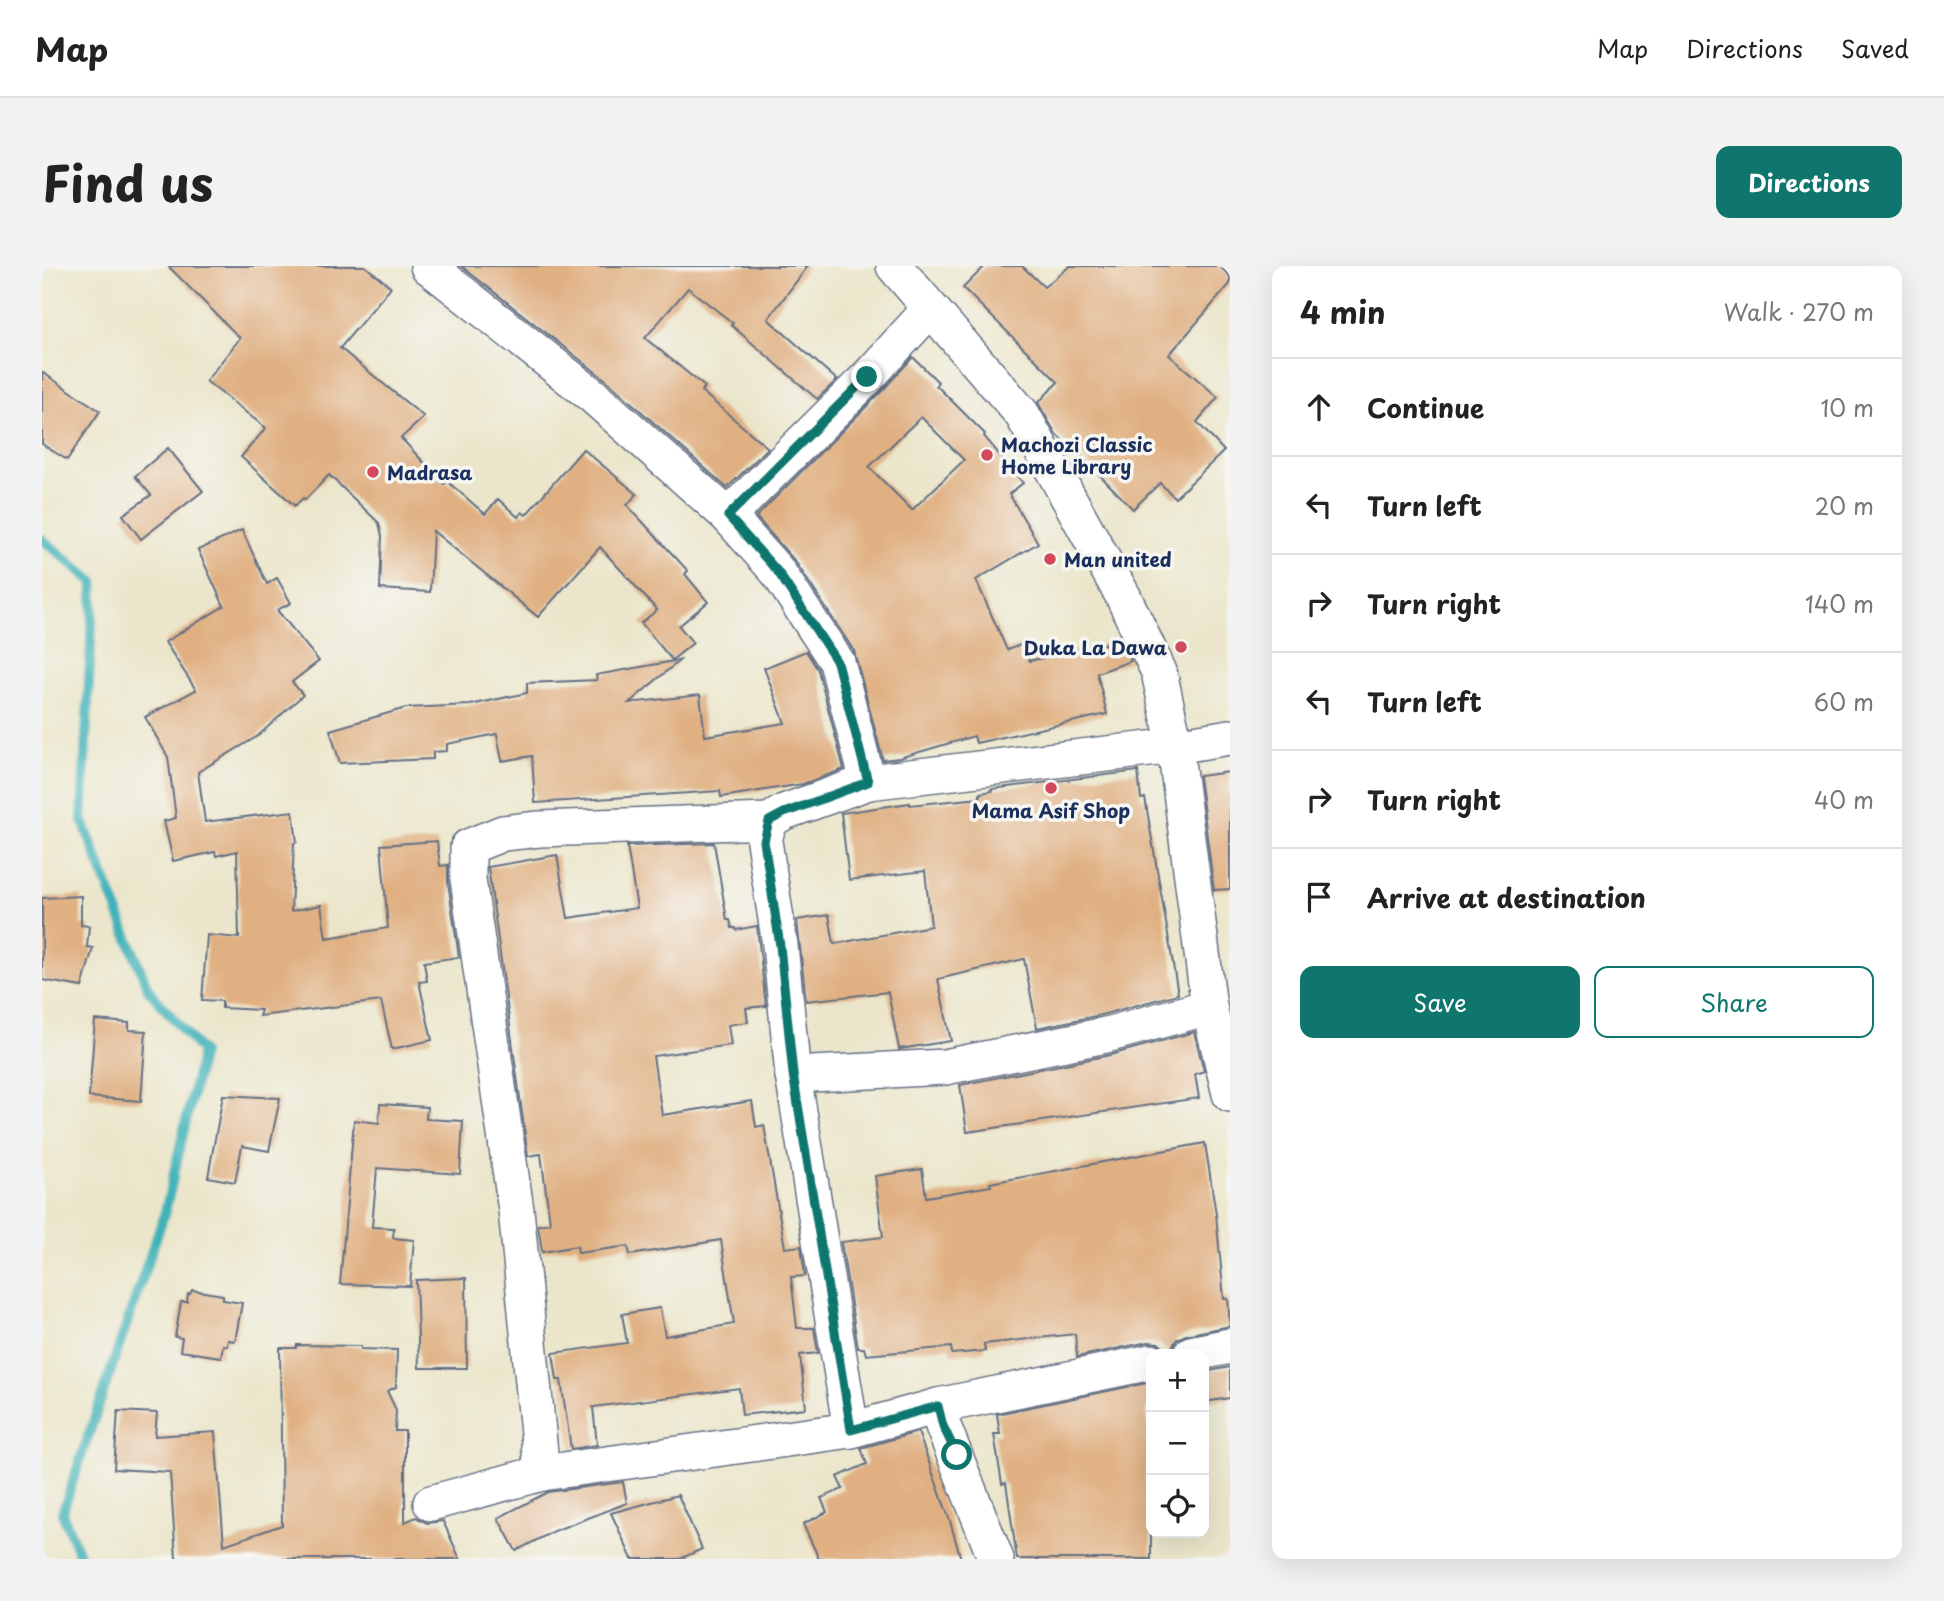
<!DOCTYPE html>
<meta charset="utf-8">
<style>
:root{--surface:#fff;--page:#f2f2f2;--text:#222;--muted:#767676;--line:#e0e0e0;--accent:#0f766e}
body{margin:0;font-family:"Playpen Sans",sans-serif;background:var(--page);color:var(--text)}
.controls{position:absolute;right:21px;bottom:21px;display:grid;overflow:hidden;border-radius:14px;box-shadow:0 7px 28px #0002}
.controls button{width:63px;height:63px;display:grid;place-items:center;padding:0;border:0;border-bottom:2px solid var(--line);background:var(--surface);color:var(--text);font:35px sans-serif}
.stop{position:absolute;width:21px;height:21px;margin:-16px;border:5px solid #0f766e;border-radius:50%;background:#fff}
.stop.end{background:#0f766e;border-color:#fff;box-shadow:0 2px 7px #0008}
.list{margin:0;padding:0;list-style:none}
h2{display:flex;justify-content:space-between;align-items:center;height:91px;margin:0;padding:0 28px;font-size:30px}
h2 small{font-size:23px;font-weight:400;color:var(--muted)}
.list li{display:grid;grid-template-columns:46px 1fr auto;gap:21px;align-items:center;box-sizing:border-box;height:98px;padding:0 28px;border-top:2px solid var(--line)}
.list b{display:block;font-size:26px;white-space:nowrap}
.list em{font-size:23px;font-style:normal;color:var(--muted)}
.actions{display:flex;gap:14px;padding:21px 28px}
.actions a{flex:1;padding:16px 0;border:2px solid var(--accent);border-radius:14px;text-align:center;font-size:24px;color:var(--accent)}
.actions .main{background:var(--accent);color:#fff}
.icon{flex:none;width:38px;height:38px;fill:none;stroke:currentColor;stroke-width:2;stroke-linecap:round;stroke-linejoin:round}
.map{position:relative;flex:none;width:1188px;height:1293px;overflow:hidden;border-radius:14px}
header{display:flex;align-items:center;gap:42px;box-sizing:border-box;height:98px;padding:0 35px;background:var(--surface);border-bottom:2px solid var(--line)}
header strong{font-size:33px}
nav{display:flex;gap:38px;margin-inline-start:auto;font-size:24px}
.intro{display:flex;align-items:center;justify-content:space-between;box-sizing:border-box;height:168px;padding:0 42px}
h1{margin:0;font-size:49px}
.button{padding:18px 32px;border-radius:14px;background:var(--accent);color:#fff;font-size:24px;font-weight:700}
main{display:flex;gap:42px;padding:0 42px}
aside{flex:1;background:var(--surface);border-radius:14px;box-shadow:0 7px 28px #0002}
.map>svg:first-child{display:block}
</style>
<header>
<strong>Map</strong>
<nav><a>Map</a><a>Directions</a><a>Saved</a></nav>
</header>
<div class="intro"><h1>Find us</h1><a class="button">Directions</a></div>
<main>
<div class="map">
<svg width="1188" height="1293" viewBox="0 0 1188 1293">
<rect width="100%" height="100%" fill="#f6f6f2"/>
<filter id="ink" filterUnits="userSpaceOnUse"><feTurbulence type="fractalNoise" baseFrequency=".0143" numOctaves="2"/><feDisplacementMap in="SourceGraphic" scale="14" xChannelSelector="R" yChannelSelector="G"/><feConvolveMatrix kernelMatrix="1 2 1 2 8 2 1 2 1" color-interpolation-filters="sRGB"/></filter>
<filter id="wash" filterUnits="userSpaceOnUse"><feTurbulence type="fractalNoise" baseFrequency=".00686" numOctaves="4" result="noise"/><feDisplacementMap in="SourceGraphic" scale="28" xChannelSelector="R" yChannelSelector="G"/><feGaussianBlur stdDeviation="1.57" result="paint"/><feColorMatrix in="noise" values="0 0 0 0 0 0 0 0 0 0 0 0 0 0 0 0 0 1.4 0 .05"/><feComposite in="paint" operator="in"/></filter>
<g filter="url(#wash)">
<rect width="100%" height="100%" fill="#ebe6cb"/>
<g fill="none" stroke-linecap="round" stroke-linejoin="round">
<path stroke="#41b2b9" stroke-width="10" d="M 0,273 L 52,316 L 40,553 L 106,723 L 160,786 L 123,946 L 20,1247 L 39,1293"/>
</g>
<g id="blocks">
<g fill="#e0b082" fill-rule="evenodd">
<path d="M 126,0 L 323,0 L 349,21 L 298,82 L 382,151 L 359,172 L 402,218 L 405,215 L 443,248 L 456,233 L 476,251 L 480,246 L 484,249 L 541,183 L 595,228 L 585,239 L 646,305 L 643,308 L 666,336 L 637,360 L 651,377 L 630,394 L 599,357 L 615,344 L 558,281 L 496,351 L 391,265 L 388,326 L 338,323 L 340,270 L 337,257 L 287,209 L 263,234 L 261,232 L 253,240 L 199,191 L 224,162 L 164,115 L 198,72 Z"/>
<path d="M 419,0 L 766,0 L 726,53 L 795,114 L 775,133 L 689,59 L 691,57 L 646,22 L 603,72 L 663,121 L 659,125 L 726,182 L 685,222 L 564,114 Z"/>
<path d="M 943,0 L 980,0 L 1002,21 L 1028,0 L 1177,0 L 1188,10 L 1188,18 L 1127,89 L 1176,131 L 1155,156 L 1182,185 L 1133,232 L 1118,217 L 1091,243 L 1031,182 L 1030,184 L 1014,168 L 996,137 L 1016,116 L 921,22 Z"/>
<path d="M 871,91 L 896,116 L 894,119 L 943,168 L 942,170 L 981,217 L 967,228 L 996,277 L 934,314 L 965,384 L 981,378 L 987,395 L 1079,374 L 1089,395 L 1055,407 L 1065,448 L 934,477 L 932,470 L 857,492 L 841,494 L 812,385 L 753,295 L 714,251 L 839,126 ZM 879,151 L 922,194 L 870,244 L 827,201 Z"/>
<path d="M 0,106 L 58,145 L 25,194 L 0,178 Z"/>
<path d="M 126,182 L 161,225 L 99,273 L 81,249 L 109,229 L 93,210 Z"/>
<path d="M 200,264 L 225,318 L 235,312 L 249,337 L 235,344 L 277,395 L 250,416 L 261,429 L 216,470 L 156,506 L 163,556 L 251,545 L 255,576 L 252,577 L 249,645 L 279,639 L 284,672 L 346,662 L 339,579 L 395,575 L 398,600 L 406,599 L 406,616 L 417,691 L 382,696 L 385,715 L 377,716 L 390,774 L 350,783 L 339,735 L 217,750 L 219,744 L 180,742 L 180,735 L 160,734 L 165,669 L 197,672 L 195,585 L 174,590 L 173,586 L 131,595 L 122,555 L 134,552 L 126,491 L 103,451 L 154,424 L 123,376 L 182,340 L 156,284 Z"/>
<path d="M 764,385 L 776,404 L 802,503 L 761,518 L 679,531 L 678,525 L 493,537 L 490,490 L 460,495 L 455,468 L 405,478 L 405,485 L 391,486 L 391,493 L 298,497 L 288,464 L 364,442 L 428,439 L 485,427 L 485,417 L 555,414 L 554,409 L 638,394 L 587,437 L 658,429 L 663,470 L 743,457 L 722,402 Z"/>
<path d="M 1096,505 L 1099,533 L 1103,532 L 1136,728 L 1059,749 L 995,762 L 982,693 L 896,713 L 909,775 L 857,783 L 846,726 L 764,735 L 755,654 L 787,649 L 792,678 L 889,660 L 883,605 L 807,614 L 799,547 L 868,537 L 868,539 L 938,532 L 938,527 L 950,525 L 949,523 Z"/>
<path d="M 1188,506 L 1188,623 L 1172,624 L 1157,510 Z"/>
<path d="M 672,577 L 685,654 L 688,654 L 690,662 L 693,662 L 694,664 L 715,660 L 724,740 L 704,742 L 706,756 L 686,759 L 689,779 L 611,790 L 620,849 L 710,835 L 714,861 L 722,859 L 743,982 L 759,980 L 763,1010 L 749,1011 L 755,1062 L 772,1062 L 776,1087 L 758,1089 L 764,1142 L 700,1149 L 697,1122 L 551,1141 L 555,1179 L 529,1183 L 519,1114 L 515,1114 L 511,1087 L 585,1077 L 580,1048 L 618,1042 L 623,1070 L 692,1058 L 679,974 L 588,989 L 586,980 L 536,987 L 535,980 L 500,986 L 496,959 L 508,957 L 499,888 L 486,890 L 446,601 L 515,589 L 526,652 L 595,642 L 585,580 Z"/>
<path d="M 39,630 L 39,659 L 47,660 L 45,681 L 51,682 L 40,721 L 0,714 L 0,632 Z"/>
<path d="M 53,754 L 87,757 L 87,764 L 104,765 L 99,835 L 47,831 Z"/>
<path d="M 1152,766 L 1162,805 L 1153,808 L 1157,832 L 925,866 L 918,819 L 1068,789 Z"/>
<path d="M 181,829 L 238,832 L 227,885 L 200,880 L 193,916 L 166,911 Z"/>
<path d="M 338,838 L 385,841 L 384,853 L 421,855 L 418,908 L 335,902 L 330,961 L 352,962 L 351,972 L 372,974 L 368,1020 L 298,1018 L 312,854 L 337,857 Z"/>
<path d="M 1163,877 L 1174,948 L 1182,1033 L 1186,1033 L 1188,1060 L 1144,1069 L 1135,1073 L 1130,1081 L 1129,1088 L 1116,1077 L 1106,1076 L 1035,1091 L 1033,1068 L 942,1078 L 943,1085 L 910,1088 L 909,1081 L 824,1089 L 822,1082 L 816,1082 L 799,976 L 841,971 L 833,910 L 880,903 L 884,931 L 949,920 L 948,917 Z"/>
<path d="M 424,1012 L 425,1102 L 377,1102 L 374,1014 Z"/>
<path d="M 150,1024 L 181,1029 L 181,1034 L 200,1037 L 193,1075 L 186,1074 L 185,1080 L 181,1079 L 179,1091 L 138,1085 L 140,1072 L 133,1071 L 139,1036 L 145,1036 L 146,1028 L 148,1028 Z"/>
<path d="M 255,1079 L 319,1080 L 319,1083 L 355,1084 L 354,1121 L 345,1125 L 354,1144 L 353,1165 L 363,1165 L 363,1256 L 374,1251 L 385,1257 L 401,1255 L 418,1293 L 134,1293 L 128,1206 L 72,1203 L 76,1145 L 115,1147 L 113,1170 L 173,1166 L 182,1279 L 240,1259 L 238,1082 L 254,1082 Z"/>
<path d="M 1188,1101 L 1188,1132 L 1162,1136 L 1162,1106 Z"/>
<path d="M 1109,1116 L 1109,1143 L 1104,1143 L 1109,1176 L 1109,1293 L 975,1293 L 964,1217 L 960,1218 L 952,1168 L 958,1168 L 955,1148 Z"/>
<path d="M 876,1166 L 908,1255 L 919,1293 L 777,1293 L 761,1258 L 785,1246 L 779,1232 L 801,1223 L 795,1211 L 825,1198 L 819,1182 Z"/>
<path d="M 581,1216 L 585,1237 L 512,1265 L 474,1285 L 456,1252 L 506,1226 Z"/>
<path d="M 636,1229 L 660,1283 L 638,1293 L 590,1293 L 569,1247 Z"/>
</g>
</g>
</g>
<g filter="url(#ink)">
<use href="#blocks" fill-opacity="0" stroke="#646f84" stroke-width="2"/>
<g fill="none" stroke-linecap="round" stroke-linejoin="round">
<g stroke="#646f84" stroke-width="38">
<g id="street">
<path d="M 386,0 L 551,130 L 686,250 L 736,306 L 795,396 L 826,516"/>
<path d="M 852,0 L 980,148 L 1081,330 L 1117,406 L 1133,480 L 1167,741 L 1188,828"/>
<path d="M 686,250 L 825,112 L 888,43"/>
<path d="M 727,555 L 722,575 L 738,679 L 751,809 L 809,1164"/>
<path d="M 751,809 L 903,801 L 1064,769 L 1167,741"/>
<path d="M 1149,1088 L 1188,1080"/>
<path d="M 896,1140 L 901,1160 L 954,1293"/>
<path d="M 500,1207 L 474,944 L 426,613 L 426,581 L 461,567 L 497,563 L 727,555 L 742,546 L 826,516 L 1133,480 L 1188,471"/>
<path d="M 389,1237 L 500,1207 L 809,1164 L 896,1140 L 1109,1096"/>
</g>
</g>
<use href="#street" stroke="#fff" stroke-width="35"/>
</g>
</g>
<g fill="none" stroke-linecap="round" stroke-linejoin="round" filter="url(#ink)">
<path stroke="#0f766e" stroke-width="9" d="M 825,111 L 686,250 L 736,306 L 795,396 L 826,516 L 742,547 L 727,555 L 722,575 L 738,680 L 751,808 L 809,1164 L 896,1140 L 901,1160 L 915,1189"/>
</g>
<g fill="#d1495b" stroke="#f6f6f2" stroke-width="2.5">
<circle cx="945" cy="189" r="7"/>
<circle cx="331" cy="206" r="7"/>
<circle cx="1008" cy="293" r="7"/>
<circle cx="1139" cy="381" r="7"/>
<circle cx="1009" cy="522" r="7"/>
</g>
<g text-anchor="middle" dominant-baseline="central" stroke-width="7" stroke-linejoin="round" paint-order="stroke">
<g font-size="19" font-weight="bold" fill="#1b2f5e" stroke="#f6f6f2" text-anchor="start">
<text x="959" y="178">Machozi Classic<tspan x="959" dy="22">Home Library</tspan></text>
<text x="345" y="206">Madrasa</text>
<text x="1022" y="293">Man united</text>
<text x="1125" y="381" text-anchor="end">Duka La Dawa</text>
<text x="1009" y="544" text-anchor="middle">Mama Asif Shop</text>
</g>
</g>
</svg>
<div class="controls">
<button>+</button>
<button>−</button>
<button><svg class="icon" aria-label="locate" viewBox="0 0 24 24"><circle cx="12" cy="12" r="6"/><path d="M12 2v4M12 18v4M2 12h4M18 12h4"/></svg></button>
</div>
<div class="stop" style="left:915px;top:1189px"></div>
<div class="stop end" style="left:825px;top:111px"></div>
</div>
<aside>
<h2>4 min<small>Walk · 270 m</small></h2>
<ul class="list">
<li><svg class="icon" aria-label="ahead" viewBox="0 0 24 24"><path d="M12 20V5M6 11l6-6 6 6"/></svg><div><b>Continue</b></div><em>10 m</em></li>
<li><svg class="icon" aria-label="left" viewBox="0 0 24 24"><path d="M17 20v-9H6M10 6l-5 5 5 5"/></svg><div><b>Turn left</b></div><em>20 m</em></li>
<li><svg class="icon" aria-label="right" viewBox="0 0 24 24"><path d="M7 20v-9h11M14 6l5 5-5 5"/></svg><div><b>Turn right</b></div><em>140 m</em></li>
<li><svg class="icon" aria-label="left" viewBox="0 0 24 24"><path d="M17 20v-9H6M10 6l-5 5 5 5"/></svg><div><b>Turn left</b></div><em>60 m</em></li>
<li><svg class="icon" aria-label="right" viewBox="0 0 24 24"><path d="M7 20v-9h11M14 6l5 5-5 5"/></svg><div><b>Turn right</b></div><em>40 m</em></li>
<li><svg class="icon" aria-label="arrive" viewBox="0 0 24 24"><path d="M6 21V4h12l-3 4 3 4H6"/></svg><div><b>Arrive at destination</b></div></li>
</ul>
<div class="actions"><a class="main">Save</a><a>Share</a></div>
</aside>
</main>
